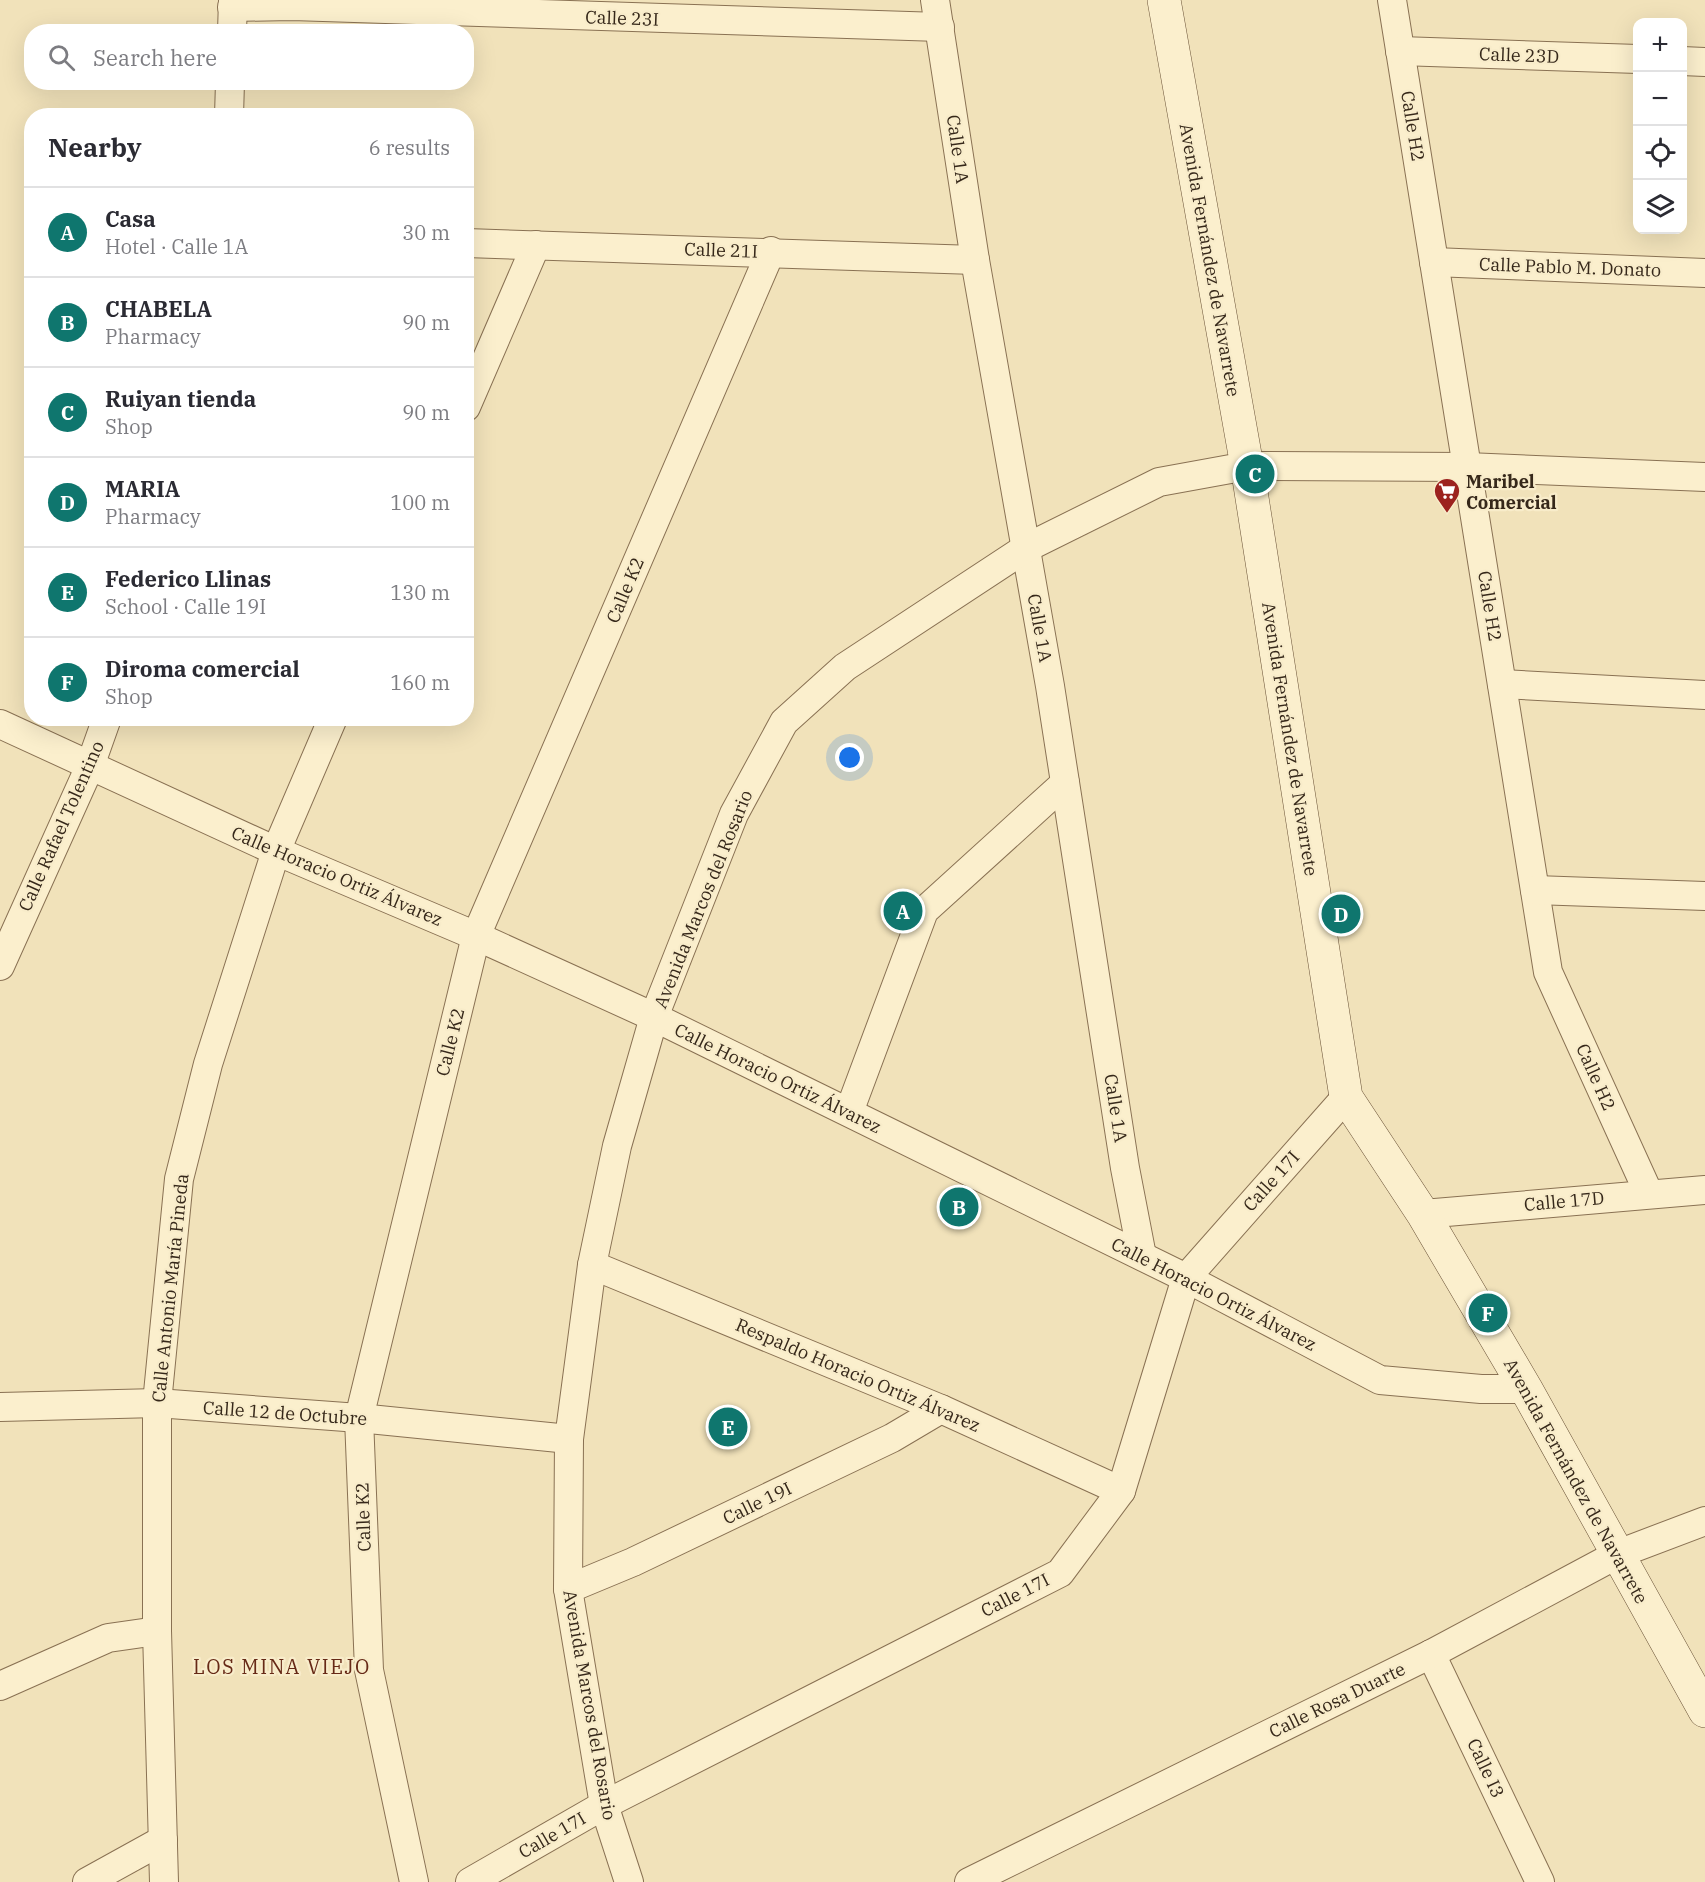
<!DOCTYPE html>
<meta charset="utf-8">
<style>
:root{--surface:#fff;--page:#f2f2f3;--text:#2b2b33;--muted:#7c7c81;--line:#e1e1e2;--accent:#0f766e}
body{margin:0;font-family:"IBM Plex Serif",serif;background:var(--page);color:var(--text)}
.controls{position:absolute;right:18px;top:18px;display:grid;overflow:hidden;border-radius:12px;box-shadow:0 6px 24px #0002}
.controls button{width:54px;height:54px;display:grid;place-items:center;padding:0;border:0;border-bottom:2px solid var(--line);background:var(--surface);color:var(--text);font:30px sans-serif}
.you{position:absolute;left:850px;top:758px;width:21px;height:21px;margin:-15px;border:4px solid #fff;border-radius:50%;background:#1a73e8;box-shadow:0 0 0 9px #1a73e833}
.badge{display:grid;place-items:center;width:39px;height:39px;border-radius:50%;background:var(--accent);color:#fff;font-size:20px;font-weight:700}
.pin{position:absolute;translate:-50% -50%;border:3px solid #fff;box-shadow:0 2px 6px #0006}
.list{margin:0;padding:0;list-style:none}
h2{display:flex;justify-content:space-between;align-items:center;height:78px;margin:0;padding:0 24px;font-size:26px}
h2 small{font-size:20px;font-weight:400;color:var(--muted)}
.list li{display:grid;grid-template-columns:39px 1fr auto;gap:18px;align-items:center;box-sizing:border-box;height:90px;padding:0 24px;border-top:2px solid var(--line)}
.list b{display:block;font-size:22px;white-space:nowrap}
.list p{margin:0;font-size:20px;white-space:nowrap;color:var(--muted)}
.list em{font-size:20px;font-style:normal;color:var(--muted)}
.icon{flex:none;width:33px;height:33px;fill:none;stroke:currentColor;stroke-width:2;stroke-linecap:round;stroke-linejoin:round}
.map{position:relative;flex:none;width:1705px;height:1882px;overflow:hidden}
.search{position:absolute;background:var(--surface);box-shadow:0 6px 24px #0002;left:24px;top:24px;width:450px;height:66px;display:flex;align-items:center;gap:15px;box-sizing:border-box;padding:0 21px;border-radius:24px;color:var(--muted);font-size:22px}
.panel{position:absolute;background:var(--surface);box-shadow:0 6px 24px #0002;left:24px;top:108px;width:450px;height:618px;border-radius:24px}
.map>svg:first-child{display:block}
</style>
<div class="map">
<svg width="1705" height="1882" viewBox="0 0 1705 1882">
<rect width="100%" height="100%" fill="#f1e2ba"/>
<g fill="none" stroke-linecap="round" stroke-linejoin="round">
<g stroke="#897153" stroke-width="30">
<g id="minor">
<path d="M 935,0 L 975,260 L 1050,686 L 1125,1168 L 1142,1256"/>
<path d="M 1392,0 L 1548,972 L 1649,1194"/>
<path d="M 232,7 L 292,6 L 940,27"/>
<path d="M 232,32 L 233,0"/>
<path d="M 1400,51 L 1638,59"/>
<path d="M 1682,61 L 1705,62"/>
<path d="M 229,116 L 230,82"/>
<path d="M 466,243 L 975,260"/>
<path d="M 1434,262 L 1705,273"/>
<path d="M 466,407 L 536,245"/>
<path d="M 1502,684 L 1705,695"/>
<path d="M 0,724 L 276,851 L 476,936 L 654,1017 L 1186,1278 L 1380,1380 L 1481,1389 L 1526,1389"/>
<path d="M 1535,890 L 1705,896"/>
<path d="M 0,966 L 90,766 L 107,718"/>
<path d="M 849,1112 L 924,911 L 1065,783"/>
<path d="M 1423,1214 L 1705,1190"/>
<path d="M 592,1265 L 941,1409 L 1121,1491"/>
<path d="M 0,1407 L 157,1403 L 359,1418 L 569,1439"/>
<path d="M 568,1589 L 633,1562 L 892,1438 L 941,1409"/>
<path d="M 1431,1654 L 1540,1882"/>
<path d="M 0,1686 L 108,1638 L 157,1631"/>
<path d="M 87,1882 L 163,1840"/>
<path d="M 164,1882 L 157,1631 L 157,1403 L 179,1179 L 208,1064 L 276,851 L 333,718"/>
<path d="M 414,1882 L 369,1670 L 359,1418 L 476,936 L 771,251"/>
<path d="M 470,1882 L 604,1805 L 1060,1573 L 1121,1491 L 1186,1278 L 1346,1097"/>
<path d="M 629,1882 L 604,1805 L 568,1589 L 569,1439 L 592,1265 L 617,1146 L 654,1017 L 734,814 L 784,722 L 845,667 L 1026,548 L 1159,482 L 1247,466 L 1467,467 L 1705,477"/>
<path d="M 969,1882 L 1431,1654 L 1618,1554 L 1705,1521"/>
</g>
</g>
<g stroke="#6a5237" stroke-width="34">
<path id="secondary" d="M 1164,0 L 1247,466 L 1346,1097 L 1423,1214 L 1526,1389 L 1705,1711"/>
</g>
<use href="#minor" stroke="#fbefcd" stroke-width="28"/>
<use href="#secondary" stroke="#fbefcd" stroke-width="33"/>
</g>
<defs>
<g id="supermarket-pin" transform="scale(1.35)"><path d="M0 17L-7.5 6A9.5 9.5 0 1 1 7.5 6Z" fill="#9c221f" stroke="#f8ecca"/><path d="M-6-5.5h2.5l.6 2H6L4.5 2H-2.5L-4.4-4H-6ZM-1.5 3.2a1.3 1.3 0 1 0 .1 0ZM3 3.2a1.3 1.3 0 1 0 .1 0Z" fill="#fff"/></g>
</defs>
<g fill-rule="evenodd">
<use href="#supermarket-pin" x="1447" y="491"/>
</g>
<g text-anchor="middle" dominant-baseline="central" stroke-width="4.5" stroke-linejoin="round" paint-order="stroke">
<g font-size="18" fill="#36281a" stroke="#f8ecca">
<text transform="translate(622 18) rotate(2)">Calle 23I</text>
<text transform="translate(1519 55) rotate(2)">Calle 23D</text>
<text transform="translate(1413 126) rotate(81)">Calle H2</text>
<text transform="translate(958 149) rotate(82)">Calle 1A</text>
<text transform="translate(721 250) rotate(2)">Calle 21I</text>
<text transform="translate(1210 260) rotate(80)">Avenida Fernández de Navarrete</text>
<text transform="translate(1570 267) rotate(2)">Calle Pablo M. Donato</text>
<text transform="translate(625 590) rotate(-67)">Calle K2</text>
<text transform="translate(1490 606) rotate(81)">Calle H2</text>
<text transform="translate(1040 628) rotate(80)">Calle 1A</text>
<text transform="translate(1290 739) rotate(81)">Avenida Fernández de Navarrete</text>
<text transform="translate(61 826) rotate(-66)">Calle Rafael Tolentino</text>
<text transform="translate(337 876) rotate(23)">Calle Horacio Ortiz Álvarez</text>
<text transform="translate(703 899) rotate(-68)">Avenida Marcos del Rosario</text>
<text transform="translate(450 1042) rotate(-76)">Calle K2</text>
<text transform="translate(1596 1077) rotate(66)">Calle H2</text>
<text transform="translate(778 1078) rotate(26)">Calle Horacio Ortiz Álvarez</text>
<text transform="translate(1116 1108) rotate(81)">Calle 1A</text>
<text transform="translate(1271 1181) rotate(-48)">Calle 17I</text>
<text transform="translate(1564 1201) rotate(-5)">Calle 17D</text>
<text transform="translate(170 1288) rotate(-84)">Calle Antonio María Pineda</text>
<text transform="translate(1214 1294) rotate(27)">Calle Horacio Ortiz Álvarez</text>
<text transform="translate(858 1375) rotate(23)">Respaldo Horacio Ortiz Álvarez</text>
<text transform="translate(285 1413) rotate(4)">Calle 12 de Octubre</text>
<text transform="translate(1576 1481) rotate(61)">Avenida Fernández de Navarrete</text>
<text transform="translate(757 1503) rotate(-26)">Calle 19I</text>
<text transform="translate(363 1517) rotate(-92)">Calle K2</text>
<text transform="translate(1015 1595) rotate(-27)">Calle 17I</text>
<text transform="translate(1337 1700) rotate(-26)">Calle Rosa Duarte</text>
<text transform="translate(590 1705) rotate(80)">Avenida Marcos del Rosario</text>
<text transform="translate(1486 1768) rotate(65)">Calle I3</text>
<text transform="translate(552 1835) rotate(-30)">Calle 17I</text>
</g>
<g font-size="18" font-weight="bold" fill="#36281a" stroke="#f8ecca" text-anchor="start">
<text x="1466" y="481">Maribel<tspan x="1466" dy="21">Comercial</tspan></text>
</g>
<g font-size="20" letter-spacing="1.5" fill="#662916" stroke="#f8ecca">
<text x="282" y="1666">LOS MINA VIEJO</text>
</g>
</g>
</svg>
<div class="controls">
<button>+</button>
<button>−</button>
<button><svg class="icon" aria-label="locate" viewBox="0 0 24 24"><circle cx="12" cy="12" r="6"/><path d="M12 2v4M12 18v4M2 12h4M18 12h4"/></svg></button>
<button><svg class="icon" aria-label="layers" viewBox="0 0 24 24"><path d="M12 4l9 5-9 5-9-5zM3 14l9 5 9-5"/></svg></button>
</div>
<div class="you"></div>
<div class="pin badge" style="left:903px;top:911px">A</div>
<div class="pin badge" style="left:959px;top:1207px">B</div>
<div class="pin badge" style="left:1255px;top:474px">C</div>
<div class="pin badge" style="left:1341px;top:914px">D</div>
<div class="pin badge" style="left:728px;top:1427px">E</div>
<div class="pin badge" style="left:1488px;top:1313px">F</div>
<div class="search"><svg class="icon" aria-label="search" viewBox="0 0 24 24"><circle cx="10" cy="10" r="6"/><path d="M15 15l6 6"/></svg>Search here</div>
<section class="panel">
<h2>Nearby<small>6 results</small></h2>
<ul class="list">
<li><span class="badge">A</span><div><b>Casa</b><p>Hotel · Calle 1A</p></div><em>30 m</em></li>
<li><span class="badge">B</span><div><b>CHABELA</b><p>Pharmacy</p></div><em>90 m</em></li>
<li><span class="badge">C</span><div><b>Ruiyan tienda</b><p>Shop</p></div><em>90 m</em></li>
<li><span class="badge">D</span><div><b>MARIA</b><p>Pharmacy</p></div><em>100 m</em></li>
<li><span class="badge">E</span><div><b>Federico Llinas</b><p>School · Calle 19I</p></div><em>130 m</em></li>
<li><span class="badge">F</span><div><b>Diroma comercial</b><p>Shop</p></div><em>160 m</em></li>
</ul>
</section>
</div>
